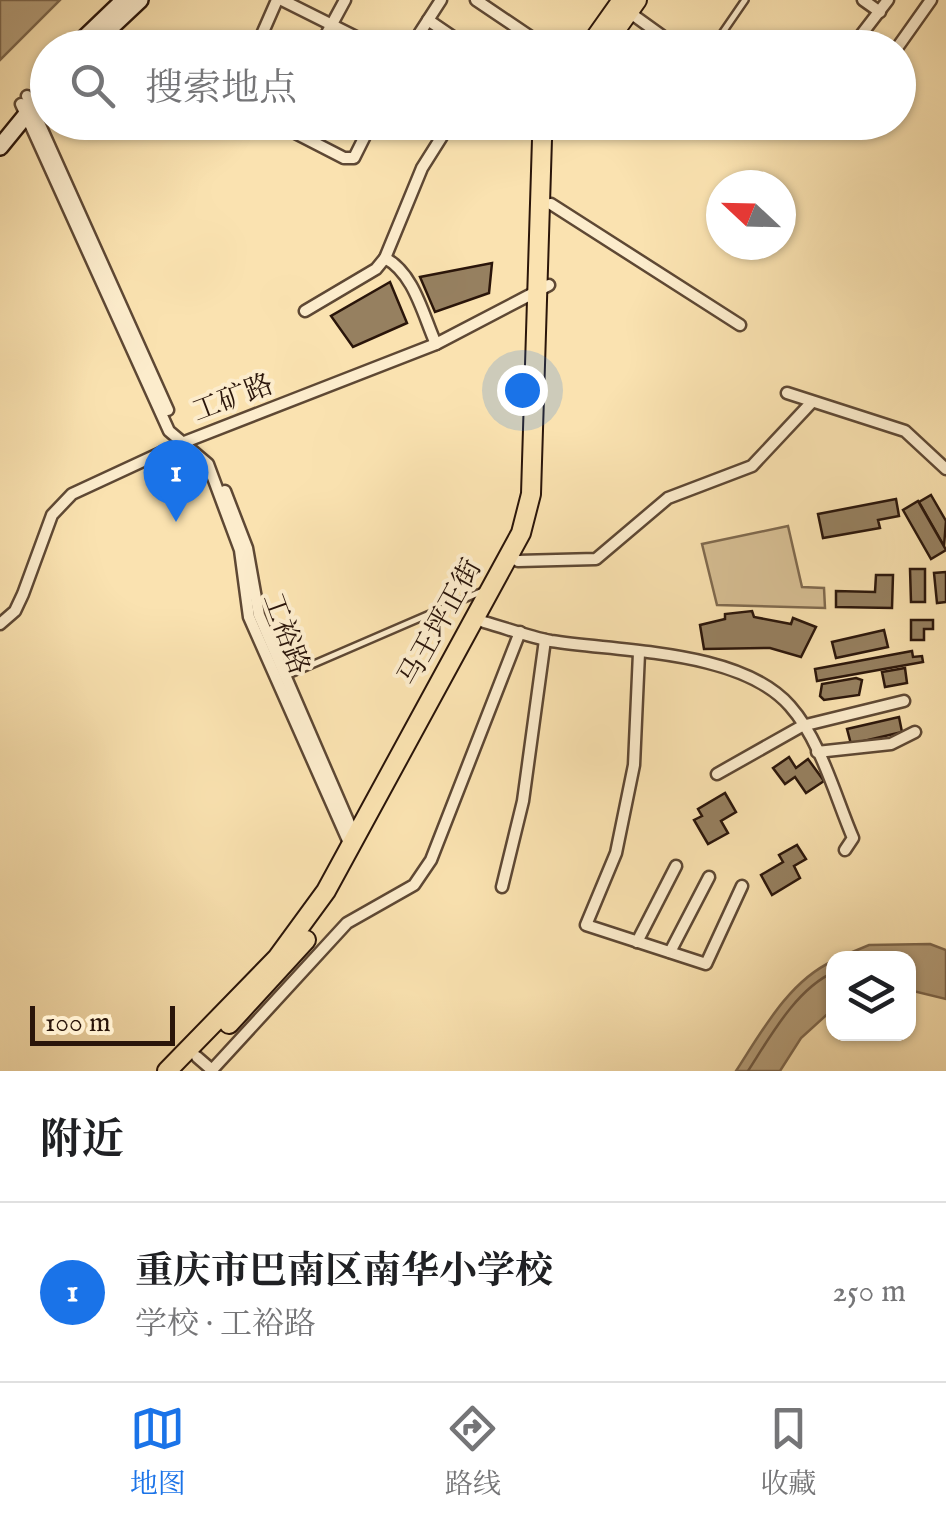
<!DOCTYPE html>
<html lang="zh">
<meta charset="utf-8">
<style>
:root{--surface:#fff;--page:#f2f2f2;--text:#202124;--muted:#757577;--line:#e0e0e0;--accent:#1a73e8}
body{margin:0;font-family:"IM FELL English","Noto Serif SC",serif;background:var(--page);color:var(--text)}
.controls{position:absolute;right:30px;bottom:30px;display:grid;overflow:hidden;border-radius:20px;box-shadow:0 2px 8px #0004}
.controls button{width:90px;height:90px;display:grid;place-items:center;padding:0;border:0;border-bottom:2px solid var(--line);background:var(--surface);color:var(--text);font:50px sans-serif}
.compass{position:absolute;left:706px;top:170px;width:90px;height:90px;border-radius:50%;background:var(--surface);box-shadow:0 2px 8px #0004;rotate:292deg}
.scale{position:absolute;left:30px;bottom:25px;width:145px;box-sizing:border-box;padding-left:10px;border:5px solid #2a150a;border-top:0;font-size:28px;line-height:35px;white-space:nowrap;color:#2a150a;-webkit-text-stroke:8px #fceccc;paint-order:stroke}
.you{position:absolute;left:522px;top:390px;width:35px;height:35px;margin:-25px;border:8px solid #fff;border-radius:50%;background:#1a73e8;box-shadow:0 0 0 15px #1a73e833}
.badge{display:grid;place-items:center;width:65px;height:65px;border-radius:50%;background:var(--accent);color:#fff;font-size:32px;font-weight:700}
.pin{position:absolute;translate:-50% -82px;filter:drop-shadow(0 2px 5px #0008)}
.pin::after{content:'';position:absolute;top:52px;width:35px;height:30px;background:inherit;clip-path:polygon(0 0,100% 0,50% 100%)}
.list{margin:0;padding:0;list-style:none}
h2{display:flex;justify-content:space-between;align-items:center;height:130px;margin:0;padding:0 40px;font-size:42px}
h2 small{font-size:32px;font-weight:400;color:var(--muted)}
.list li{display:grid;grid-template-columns:65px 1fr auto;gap:30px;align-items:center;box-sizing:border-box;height:180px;padding:0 40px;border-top:2px solid var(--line)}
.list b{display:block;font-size:38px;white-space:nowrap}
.list p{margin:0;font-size:32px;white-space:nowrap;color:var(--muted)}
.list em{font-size:32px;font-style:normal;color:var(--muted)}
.icon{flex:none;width:55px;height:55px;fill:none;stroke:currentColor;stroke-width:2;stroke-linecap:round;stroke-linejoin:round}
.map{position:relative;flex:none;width:946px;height:1071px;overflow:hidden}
.search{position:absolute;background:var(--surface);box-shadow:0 2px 8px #0004;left:30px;right:30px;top:30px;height:110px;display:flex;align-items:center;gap:25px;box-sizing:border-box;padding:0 35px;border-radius:55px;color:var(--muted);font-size:38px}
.sheet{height:310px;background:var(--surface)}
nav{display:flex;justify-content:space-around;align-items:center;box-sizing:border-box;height:140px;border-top:2px solid var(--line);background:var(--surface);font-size:28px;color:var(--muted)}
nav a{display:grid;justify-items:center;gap:5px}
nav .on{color:var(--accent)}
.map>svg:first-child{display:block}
</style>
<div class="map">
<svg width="946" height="1071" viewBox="0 0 946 1071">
<rect width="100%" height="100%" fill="#fae2b0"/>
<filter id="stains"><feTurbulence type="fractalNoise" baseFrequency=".002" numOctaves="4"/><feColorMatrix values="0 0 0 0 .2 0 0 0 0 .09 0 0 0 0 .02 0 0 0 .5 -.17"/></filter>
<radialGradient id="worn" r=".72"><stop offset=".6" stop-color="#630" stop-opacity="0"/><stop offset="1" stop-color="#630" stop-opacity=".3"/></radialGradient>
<path fill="#d7bf94" stroke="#806a4f" stroke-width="2.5" d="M 788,526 L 802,587 L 824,588 L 825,608 L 717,605 L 702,544 Z"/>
<g fill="#b39c78" stroke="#7c664c" stroke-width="2.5">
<path d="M 0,0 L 60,0 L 0,60 Z"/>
<path d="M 930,944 L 946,950 L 946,999 L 909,990 L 908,958 L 838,958 L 869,945 Z"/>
<path d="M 833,961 L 833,1009 L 801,1038 L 780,1071 L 736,1071 C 762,1031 789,981 833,961 Z"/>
</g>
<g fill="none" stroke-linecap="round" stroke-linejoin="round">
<path stroke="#6e5841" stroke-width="2.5" d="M 748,1071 C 770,1037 796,989 834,972"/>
</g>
<g fill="#968060" stroke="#2a150a" stroke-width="2.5">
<path d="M 492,263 L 489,293 L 435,312 L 420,277 Z"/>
<path d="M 390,282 L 407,323 L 353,347 L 331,316 Z"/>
<path d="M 931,495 L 946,521 L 944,546 L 919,502 Z"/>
<path d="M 896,499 L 899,516 L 878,520 L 880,528 L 823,538 L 818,514 Z"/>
<path d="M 918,501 L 946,550 L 931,559 L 903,510 Z"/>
<path d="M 910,569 L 925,569 L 925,602 L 911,602 Z"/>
<path d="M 946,572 L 946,602 L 937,603 L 934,573 Z"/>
<path d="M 876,575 L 893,575 L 892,608 L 836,607 L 836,591 L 875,592 Z"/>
<path d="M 752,611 L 754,617 L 791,624 L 793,618 L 816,627 L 801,657 L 770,648 L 704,649 L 700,625 L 725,619 L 725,614 Z"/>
<path d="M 911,620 L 933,620 L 933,629 L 924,629 L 924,640 L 911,640 Z"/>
<path d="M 884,630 L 888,647 L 836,658 L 832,642 Z"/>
<path d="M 912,651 L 913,657 L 922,656 L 923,662 L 817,681 L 815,669 Z"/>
<path d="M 905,668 L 907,683 L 885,687 L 882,672 Z"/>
<path d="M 856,678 L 862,680 L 859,695 L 824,700 L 820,696 L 822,684 Z"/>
<path d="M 899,717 L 902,732 L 851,744 L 847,729 Z"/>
<path d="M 789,757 L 796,768 L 808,759 L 824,781 L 806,793 L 795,777 L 785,784 L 773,768 Z"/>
<path d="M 725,793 L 736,812 L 721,821 L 728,833 L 708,844 L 694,820 L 702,816 L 698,809 Z"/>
<path d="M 797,845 L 806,859 L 794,866 L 800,878 L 772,895 L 761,875 L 783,862 L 779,855 Z"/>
</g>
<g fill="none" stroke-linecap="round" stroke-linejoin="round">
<g stroke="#5e4834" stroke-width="10">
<g id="service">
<path d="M 712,48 L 745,0"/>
<path d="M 286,676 L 485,590"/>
</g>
</g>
<g stroke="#5e4834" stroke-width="15">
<g id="minor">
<path d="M 282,0 L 378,48"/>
<path d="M 476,0 L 547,48"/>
<path d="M 863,0 L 880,12"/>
<path d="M 629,12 L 679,48"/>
<path d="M 428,20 L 469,48"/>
<path d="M 256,48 L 277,0"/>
<path d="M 319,48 L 345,0"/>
<path d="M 410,48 L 441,0"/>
<path d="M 851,48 L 888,0"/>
<path d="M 897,48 L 931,0"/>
<path d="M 27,96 L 168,410"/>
<path d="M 21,104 L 169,431 L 208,464 L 240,550 L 249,617 L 350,845"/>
<path d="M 274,122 L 344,158 L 354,158 L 372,122"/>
<path d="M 785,122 L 790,122"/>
<path d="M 551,204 L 740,325"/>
<path d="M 385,258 C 414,273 423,315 436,344"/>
<path d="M 305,311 L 376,269 L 385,258 L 422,168 L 451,122"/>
<path d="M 787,393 L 905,431 L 946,469"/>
<path d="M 225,491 L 247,548 L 259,615 L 355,837"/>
<path d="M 518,561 L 596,559 L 668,498 L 752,466 L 811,403"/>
<path d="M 484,622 C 506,628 529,637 551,641 C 622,652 741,650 790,706 C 821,741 835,796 853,838 L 845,850"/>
<path d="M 0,624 L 15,611 L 23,594 L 52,515 L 72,494 L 182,443 L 436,344 L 549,285"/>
<path d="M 639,653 L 634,765 L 616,853 L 586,925 L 706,964 L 742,886"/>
<path d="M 817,752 L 891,744 L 915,732"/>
<path d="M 717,774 L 802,726 L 904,701"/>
<path d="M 502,887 L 523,801 L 545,640"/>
<path d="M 637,942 L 676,866"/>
<path d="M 670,952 L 709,877"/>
<path d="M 197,1057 L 212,1070 L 347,923 L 414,885 L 431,860 L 520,632"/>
</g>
</g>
<g stroke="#2a150a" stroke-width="20">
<g id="secondary">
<path d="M 74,48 L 124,0"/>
<path d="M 89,48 L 140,0"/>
<path d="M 0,147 L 48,88"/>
</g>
</g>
<g stroke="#2a150a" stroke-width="22">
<g id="primary">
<path d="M 588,48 L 622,0"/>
<path d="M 603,48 L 637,0"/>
<path d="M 229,1024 L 306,940"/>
<path d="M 167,1071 L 277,958 L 326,891 L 521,533 L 531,494 L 542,139 L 547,122"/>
</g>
</g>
<use href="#service" stroke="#fceccc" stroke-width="5"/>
<use href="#minor" stroke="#fceccc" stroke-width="10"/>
<use href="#secondary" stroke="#fceccc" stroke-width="15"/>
<use href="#primary" stroke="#fae2b0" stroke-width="18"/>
</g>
<g text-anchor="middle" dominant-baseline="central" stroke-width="8" stroke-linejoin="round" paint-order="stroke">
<g font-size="28" fill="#2a150a" stroke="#fceccc">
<text transform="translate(233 399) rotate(-21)">工矿路</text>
<text transform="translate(441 623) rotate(-61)">马王坪正街</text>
<text transform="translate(285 634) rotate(70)">工裕路</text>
</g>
</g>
<rect width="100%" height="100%" filter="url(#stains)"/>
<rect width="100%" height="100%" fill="url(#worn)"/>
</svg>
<div class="controls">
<button><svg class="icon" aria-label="layers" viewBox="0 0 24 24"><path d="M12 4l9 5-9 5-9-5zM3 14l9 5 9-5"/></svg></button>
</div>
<svg class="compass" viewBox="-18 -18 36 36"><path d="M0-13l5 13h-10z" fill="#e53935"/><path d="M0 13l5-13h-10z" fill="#757577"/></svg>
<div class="scale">100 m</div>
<div class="you"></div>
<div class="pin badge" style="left:176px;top:522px">1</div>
<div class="search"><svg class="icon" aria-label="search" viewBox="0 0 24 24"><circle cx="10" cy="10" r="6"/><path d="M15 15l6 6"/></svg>搜索地点</div>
</div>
<section class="sheet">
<h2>附近<small></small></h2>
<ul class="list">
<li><span class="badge">1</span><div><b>重庆市巴南区南华小学校</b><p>学校 · 工裕路</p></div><em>250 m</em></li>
</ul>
</section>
<nav>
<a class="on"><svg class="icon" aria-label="map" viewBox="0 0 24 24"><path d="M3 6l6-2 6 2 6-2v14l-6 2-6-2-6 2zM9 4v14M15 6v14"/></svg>地图</a>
<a><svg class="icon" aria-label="directions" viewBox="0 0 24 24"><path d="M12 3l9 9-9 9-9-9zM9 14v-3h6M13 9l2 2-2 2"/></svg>路线</a>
<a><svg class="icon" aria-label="saved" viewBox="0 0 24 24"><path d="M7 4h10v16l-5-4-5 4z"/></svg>收藏</a>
</nav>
